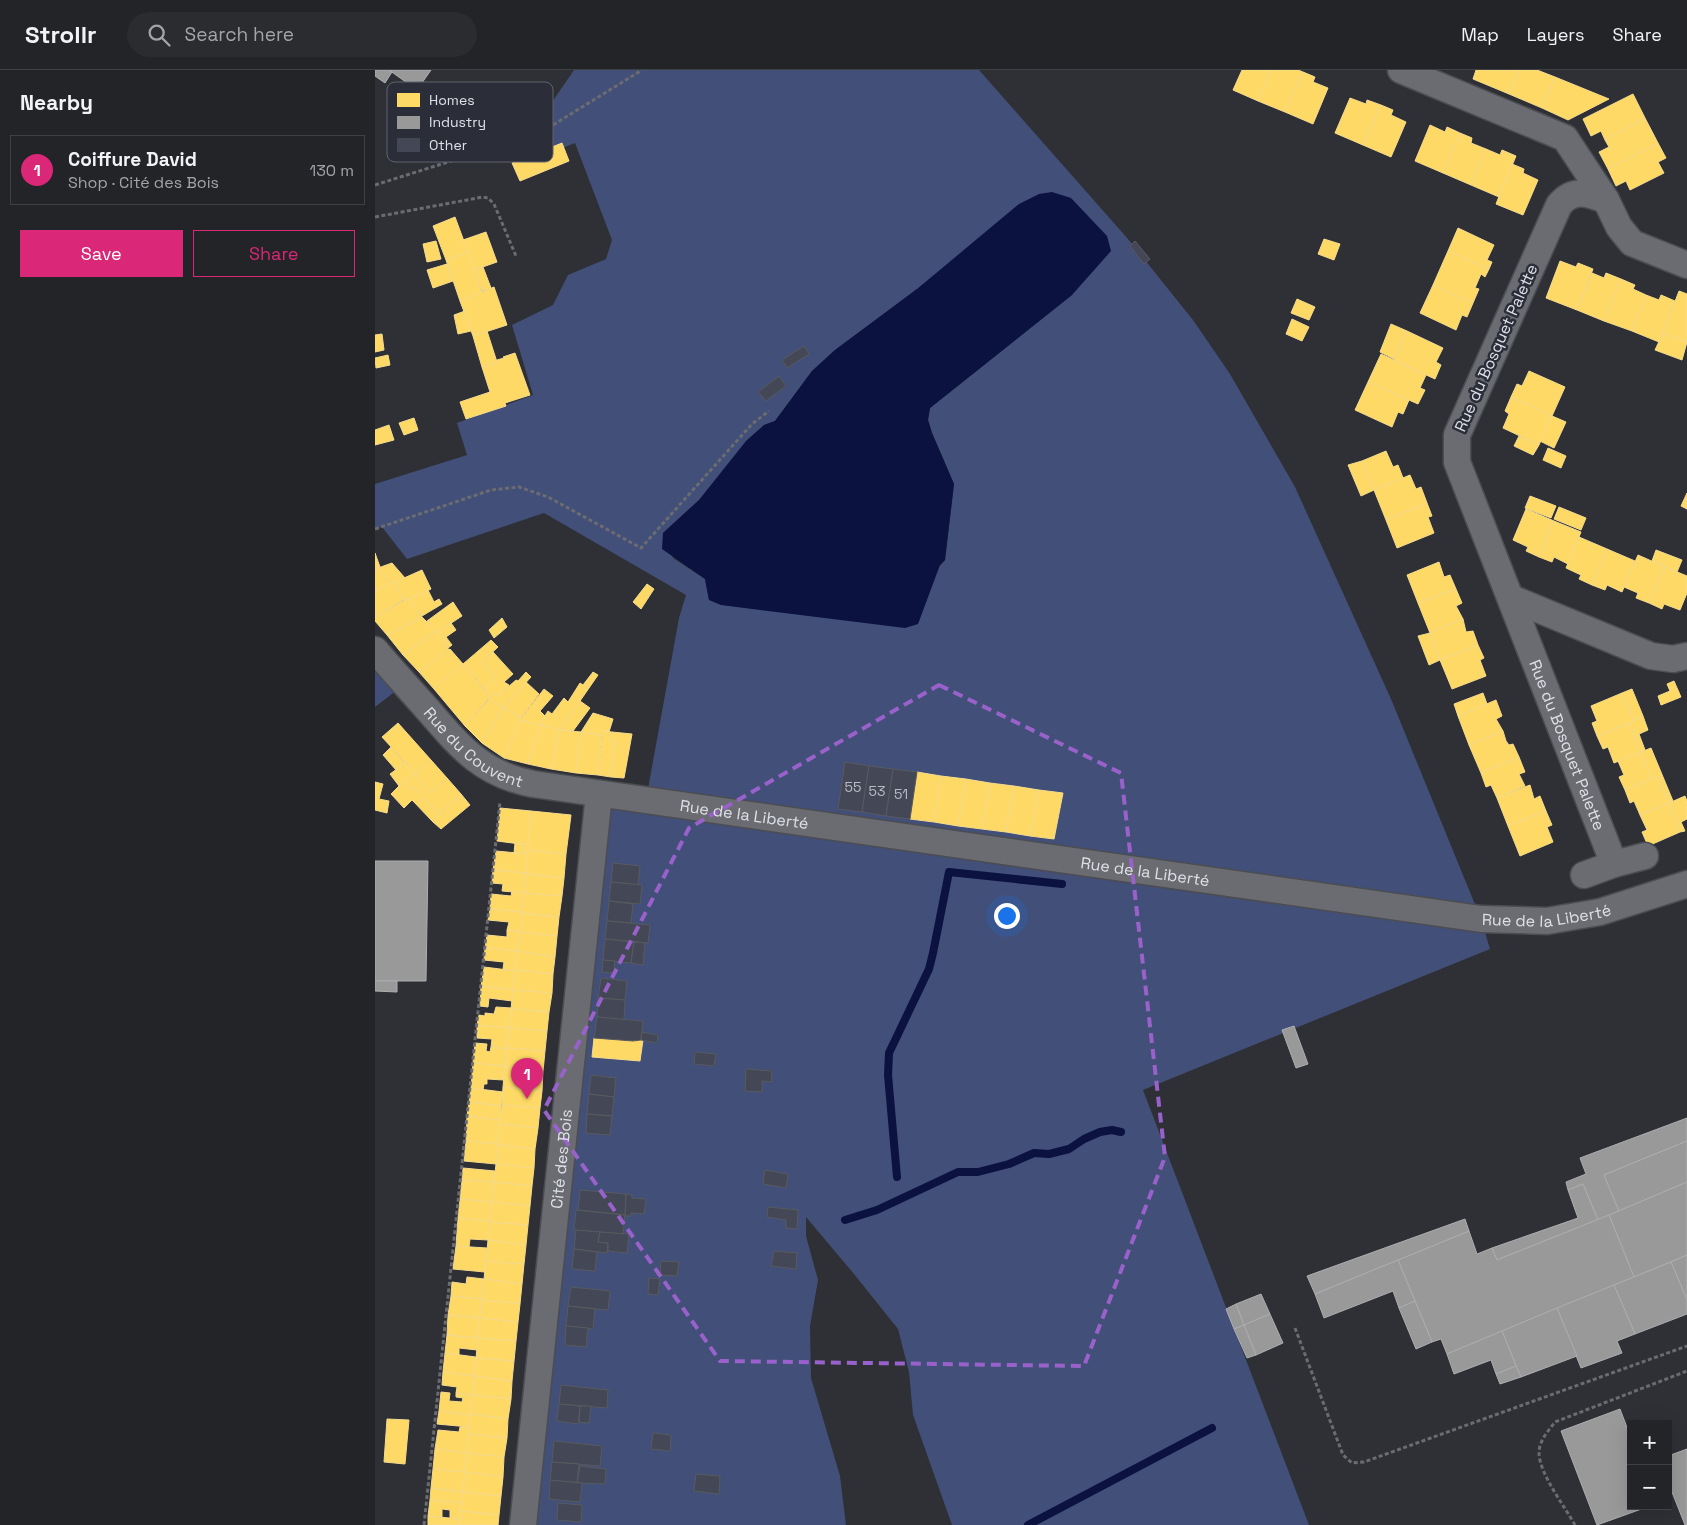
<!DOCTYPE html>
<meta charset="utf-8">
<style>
:root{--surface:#222428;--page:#2a2c30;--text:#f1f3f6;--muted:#a2a4a8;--line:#3f4145;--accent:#db2777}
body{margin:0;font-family:"Space Grotesk",sans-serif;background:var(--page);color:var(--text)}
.controls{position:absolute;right:15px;bottom:15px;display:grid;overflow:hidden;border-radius:0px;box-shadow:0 5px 20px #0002}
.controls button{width:45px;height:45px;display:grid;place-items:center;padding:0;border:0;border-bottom:1px solid var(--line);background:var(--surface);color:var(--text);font:25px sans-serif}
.you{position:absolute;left:631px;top:845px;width:18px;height:18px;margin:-12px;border:4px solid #fff;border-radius:50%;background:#1a73e8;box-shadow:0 0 0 8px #1a73e833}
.badge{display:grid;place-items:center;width:32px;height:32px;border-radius:50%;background:var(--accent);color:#fff;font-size:16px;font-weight:700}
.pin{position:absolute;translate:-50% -41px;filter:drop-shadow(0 1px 2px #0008)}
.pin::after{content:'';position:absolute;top:26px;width:18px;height:15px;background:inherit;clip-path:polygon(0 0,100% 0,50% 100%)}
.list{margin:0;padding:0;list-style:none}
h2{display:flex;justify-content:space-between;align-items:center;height:65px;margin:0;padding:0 20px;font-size:21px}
h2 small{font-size:16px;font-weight:400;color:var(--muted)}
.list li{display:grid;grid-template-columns:32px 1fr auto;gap:15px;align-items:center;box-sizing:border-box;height:70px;margin:0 10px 10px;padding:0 10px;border:1px solid var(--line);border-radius:0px}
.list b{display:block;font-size:19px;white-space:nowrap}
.list p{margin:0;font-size:16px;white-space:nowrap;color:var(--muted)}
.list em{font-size:16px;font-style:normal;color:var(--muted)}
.actions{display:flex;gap:10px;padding:15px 20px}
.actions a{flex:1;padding:11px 0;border:1px solid var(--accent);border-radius:0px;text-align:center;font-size:18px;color:var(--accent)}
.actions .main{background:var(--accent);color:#fff}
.icon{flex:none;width:28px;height:28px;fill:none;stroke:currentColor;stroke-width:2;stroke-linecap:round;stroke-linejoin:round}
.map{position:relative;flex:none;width:1312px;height:1455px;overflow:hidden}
header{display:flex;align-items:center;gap:30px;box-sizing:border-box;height:70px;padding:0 25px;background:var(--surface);border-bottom:1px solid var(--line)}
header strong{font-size:24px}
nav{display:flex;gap:28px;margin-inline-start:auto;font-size:18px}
.search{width:350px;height:45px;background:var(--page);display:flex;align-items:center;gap:12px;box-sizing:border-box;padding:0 18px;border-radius:28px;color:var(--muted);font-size:19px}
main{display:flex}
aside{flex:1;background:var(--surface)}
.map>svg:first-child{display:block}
</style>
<header>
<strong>Strollr</strong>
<div class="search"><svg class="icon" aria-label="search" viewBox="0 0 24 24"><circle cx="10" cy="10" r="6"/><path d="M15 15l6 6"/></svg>Search here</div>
<nav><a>Map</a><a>Layers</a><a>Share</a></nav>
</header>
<main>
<aside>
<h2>Nearby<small></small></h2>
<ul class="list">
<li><span class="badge">1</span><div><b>Coiffure David</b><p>Shop · Cité des Bois</p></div><em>130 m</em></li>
</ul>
<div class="actions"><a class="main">Save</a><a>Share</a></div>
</aside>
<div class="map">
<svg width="1312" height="1455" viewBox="0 0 1312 1455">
<rect width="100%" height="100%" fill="#2e3036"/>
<g fill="#424f78" fill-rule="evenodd">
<path d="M 199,0 L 604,0 L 753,169 L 818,250 L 855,304 L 920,417 L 1016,629 L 1106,849 L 1115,879 L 768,1020 L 934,1455 L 577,1455 L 538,1345 L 534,1302 L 523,1259 L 479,1204 L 431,1147 L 431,1166 L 443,1210 L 435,1256 L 436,1308 L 465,1406 L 471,1455 L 148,1455 L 224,724 L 271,730 L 304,548 L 311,525 L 169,443 L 32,489 L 7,457 L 0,459 L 0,414 L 92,385 L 82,353 L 158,325 L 137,255 L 178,235 L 193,205 L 231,189 L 237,170 L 200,73 L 185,79 L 171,73 L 160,57 ZM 542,219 L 697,225 L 555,338 L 553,350 L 557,363 L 579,414 L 570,490 L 566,495 L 334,530 L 330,509 L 298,488 L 288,463 L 324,430 L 389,355 L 400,351 L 437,301 L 460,280 Z"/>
<path d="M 0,580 L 30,614 L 0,637 Z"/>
</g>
<path fill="#0b123f" d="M 677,122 L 696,128 L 732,166 L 736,181 L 697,225 L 555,338 L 553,350 L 557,363 L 579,414 L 570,490 L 565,495 L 543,554 L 530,558 L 346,535 L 334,530 L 330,509 L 287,479 L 288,463 L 324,430 L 371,371 L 389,355 L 400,351 L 437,301 L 460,280 L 542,219 L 644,134 L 664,124 Z"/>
<g fill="#ffd966" stroke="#f5db8d">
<path d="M 867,0 L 896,0 L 883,31 L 858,20 Z"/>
<path d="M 896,0 L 923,0 L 928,2 L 910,42 L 883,31 Z"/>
<path d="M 1101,0 L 1144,0 L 1134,24 L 1098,9 Z"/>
<path d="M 1144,0 L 1162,0 L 1180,7 L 1167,38 L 1134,24 Z"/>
<path d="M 928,2 L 940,7 L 938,12 L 953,18 L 938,54 L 910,42 Z"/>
<path d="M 1180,7 L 1234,29 L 1193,50 L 1167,38 Z"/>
<path d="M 1258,24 L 1270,48 L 1230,70 L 1226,61 L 1216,66 L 1208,49 Z"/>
<path d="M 975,28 L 991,34 L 992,30 L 1006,35 L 988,75 L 960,63 Z"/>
<path d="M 1006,35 L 1018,40 L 1016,45 L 1031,52 L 1016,87 L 988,75 Z"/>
<path d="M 1270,48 L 1283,73 L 1233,99 L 1224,82 L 1234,77 L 1230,70 Z"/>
<path d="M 1055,55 L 1070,62 L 1072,57 L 1085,63 L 1068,103 L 1040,91 Z"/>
<path d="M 1085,63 L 1097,68 L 1096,73 L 1111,79 L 1096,115 L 1068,103 Z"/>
<path d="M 187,73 L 194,91 L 145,111 L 137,93 Z"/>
<path d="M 1283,73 L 1291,88 L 1283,92 L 1289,103 L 1255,120 L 1251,111 L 1241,116 L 1233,99 Z"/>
<path d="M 1111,79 L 1125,85 L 1127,80 L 1141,86 L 1124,127 L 1096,115 Z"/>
<path d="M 1137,94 L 1149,99 L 1148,103 L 1163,110 L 1148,145 L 1121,134 Z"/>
<path d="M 80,147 L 93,182 L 71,190 L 58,156 Z"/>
<path d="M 1083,158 L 1119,175 L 1112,190 L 1117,192 L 1114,199 L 1073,181 Z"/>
<path d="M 111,162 L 122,192 L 99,200 L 88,170 Z"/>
<path d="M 949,169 L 965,174 L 959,190 L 943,184 Z"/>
<path d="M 61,171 L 66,189 L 52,192 L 48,174 Z"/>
<path d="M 1073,181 L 1114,199 L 1110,207 L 1106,204 L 1100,218 L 1104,219 L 1098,233 L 1058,215 Z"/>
<path d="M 93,182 L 107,223 L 85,231 L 71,190 Z"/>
<path d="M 1185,191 L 1201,197 L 1203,193 L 1218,199 L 1202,240 L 1171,228 Z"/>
<path d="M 72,194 L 78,211 L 58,218 L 52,200 Z"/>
<path d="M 108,197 L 116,218 L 107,221 L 99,200 Z"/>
<path d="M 1217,203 L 1229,208 L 1231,203 L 1246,209 L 1229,251 L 1202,240 Z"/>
<path d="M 1246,209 L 1260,215 L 1258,219 L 1271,225 L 1257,261 L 1229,251 Z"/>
<path d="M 1058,215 L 1098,233 L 1092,247 L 1087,245 L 1081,260 L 1045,243 Z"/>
<path d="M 119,217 L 132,255 L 98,266 L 85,231 Z"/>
<path d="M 1304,221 L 1312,224 L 1312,272 L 1288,263 Z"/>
<path d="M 1271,225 L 1284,230 L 1286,225 L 1300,231 L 1284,272 L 1257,261 Z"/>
<path d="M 922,229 L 940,237 L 934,250 L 916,243 Z"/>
<path d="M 90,241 L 96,261 L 83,264 L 79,245 Z"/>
<path d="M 917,249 L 934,257 L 927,271 L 911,264 Z"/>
<path d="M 1016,254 L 1032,261 L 1019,289 L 1005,282 Z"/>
<path d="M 112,261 L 122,292 L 107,297 L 98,266 Z"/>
<path d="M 1032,261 L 1068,278 L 1061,292 L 1066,295 L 1060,309 L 1019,290 Z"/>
<path d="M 1288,263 L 1312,272 L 1307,290 L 1280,280 Z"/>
<path d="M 7,264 L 9,280 L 0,282 L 0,265 Z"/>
<path d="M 140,283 L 155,325 L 130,333 L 131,336 L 91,349 L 85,332 L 115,322 L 107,297 L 122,292 L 122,290 L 129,288 L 128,287 Z"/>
<path d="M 1006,284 L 1051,305 L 1045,318 L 1050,320 L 1043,334 L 993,312 Z"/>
<path d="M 13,285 L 15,295 L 1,298 L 0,288 Z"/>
<path d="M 1154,301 L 1190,317 L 1177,346 L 1136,327 L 1142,314 L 1147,316 Z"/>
<path d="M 993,312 L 1034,330 L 1028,344 L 1023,342 L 1017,357 L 980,340 Z"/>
<path d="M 1136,327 L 1177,346 L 1164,375 L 1128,358 L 1134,344 L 1130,341 Z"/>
<path d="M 1177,346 L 1191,352 L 1179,378 L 1165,371 Z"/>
<path d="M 39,348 L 43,360 L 29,365 L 24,353 Z"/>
<path d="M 14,355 L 19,370 L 0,375 L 0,360 Z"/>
<path d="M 1144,366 L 1164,375 L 1158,385 L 1139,376 Z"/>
<path d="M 1173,378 L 1191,386 L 1186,398 L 1168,390 Z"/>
<path d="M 1011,381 L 1018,397 L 1023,395 L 1028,408 L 999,420 L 987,391 Z"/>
<path d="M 987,391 L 999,420 L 986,426 L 973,395 Z"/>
<path d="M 1035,405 L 1041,419 L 1046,417 L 1052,433 L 1011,450 L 999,420 Z"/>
<path d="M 1312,423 L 1312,439 L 1306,436 Z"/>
<path d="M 1155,426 L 1181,436 L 1176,448 L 1150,438 Z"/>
<path d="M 1052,433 L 1057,446 L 1053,447 L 1059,463 L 1022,478 L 1011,450 Z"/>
<path d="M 1184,437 L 1211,448 L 1206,460 L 1179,449 Z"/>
<path d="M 1151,439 L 1179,451 L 1164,487 L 1151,481 L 1153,477 L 1138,470 Z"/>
<path d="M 1179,451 L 1206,462 L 1193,494 L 1179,487 L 1177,492 L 1164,487 Z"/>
<path d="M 1204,467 L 1232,479 L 1217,515 L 1204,509 L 1206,505 L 1191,498 Z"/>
<path d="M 1232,479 L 1260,491 L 1247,522 L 1232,515 L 1230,520 L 1217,515 Z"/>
<path d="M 1281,480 L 1307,490 L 1302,502 L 1277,491 Z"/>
<path d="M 0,483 L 5,497 L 0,499 Z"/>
<path d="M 1263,485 L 1290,497 L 1274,533 L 1261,528 L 1263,523 L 1249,517 Z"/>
<path d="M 1064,492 L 1069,507 L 1075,505 L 1081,519 L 1043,533 L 1032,505 Z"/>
<path d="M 17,493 L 30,508 L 17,514 L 3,498 Z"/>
<path d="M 1290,497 L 1312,506 L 1312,523 L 1305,540 L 1289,534 L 1287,539 L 1274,533 Z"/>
<path d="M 3,498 L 17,514 L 0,521 L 0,499 Z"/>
<path d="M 47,500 L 56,519 L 33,530 L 33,528 L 28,530 L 20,512 Z"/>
<path d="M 20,512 L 28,530 L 0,547 L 0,521 Z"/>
<path d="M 272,514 L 279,519 L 266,539 L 258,532 Z"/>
<path d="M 1081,519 L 1087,533 L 1081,536 L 1088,549 L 1055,563 L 1043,533 Z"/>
<path d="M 53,520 L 59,532 L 64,529 L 67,534 L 47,546 L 33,530 Z"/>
<path d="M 33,528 L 47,547 L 12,565 L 0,551 L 0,547 Z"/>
<path d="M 78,532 L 87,546 L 61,563 L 52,551 Z"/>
<path d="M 47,547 L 61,561 L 28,585 L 12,565 Z"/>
<path d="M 127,548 L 132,557 L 119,568 L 114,560 Z"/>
<path d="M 1088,549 L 1091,562 L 1098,561 L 1103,575 L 1065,590 L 1055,563 Z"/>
<path d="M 76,553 L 81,560 L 71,567 L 77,575 L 73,578 L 61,563 Z"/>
<path d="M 61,561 L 74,580 L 44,602 L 28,585 Z"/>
<path d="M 1055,563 L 1065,590 L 1054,595 L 1043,566 Z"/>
<path d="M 116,570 L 123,577 L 107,592 L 121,607 L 109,619 L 88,594 Z"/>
<path d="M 1103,575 L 1109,588 L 1105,590 L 1111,606 L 1077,619 L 1065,590 Z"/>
<path d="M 75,579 L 88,594 L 59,619 L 44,602 Z"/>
<path d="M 118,582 L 138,604 L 129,612 L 134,615 L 123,626 L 120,622 L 115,627 L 109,619 L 121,607 L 107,592 Z"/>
<path d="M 88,594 L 115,627 L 90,656 L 59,619 Z"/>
<path d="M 151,602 L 156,607 L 128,638 L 114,629 L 120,622 L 123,626 L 141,610 L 143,611 Z"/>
<path d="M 218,602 L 223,605 L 185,660 L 164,655 L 173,641 L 177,644 L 189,628 L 193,632 L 205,613 L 208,615 Z"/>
<path d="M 1299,611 L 1306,627 L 1286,635 L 1283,626 L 1295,621 L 1292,614 Z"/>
<path d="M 151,612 L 164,624 L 146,648 L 129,637 Z"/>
<path d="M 169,619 L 178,626 L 165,641 L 170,646 L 164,655 L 145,650 Z"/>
<path d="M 1257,619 L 1268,646 L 1259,651 L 1247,623 Z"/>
<path d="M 1108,623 L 1112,634 L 1083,646 L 1079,634 Z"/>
<path d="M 1247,623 L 1259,651 L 1222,666 L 1217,653 L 1222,651 L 1216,636 Z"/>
<path d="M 114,629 L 128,638 L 107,673 L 90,656 Z"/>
<path d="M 1121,630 L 1127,646 L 1121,649 L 1128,661 L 1094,675 L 1083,646 Z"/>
<path d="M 205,631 L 215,638 L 198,661 L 185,660 Z"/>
<path d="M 129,637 L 146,648 L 129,688 L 107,673 Z"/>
<path d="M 218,643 L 238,649 L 234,662 L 228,661 L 227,665 L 206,662 Z"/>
<path d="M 1268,646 L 1273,660 L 1264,664 L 1270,680 L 1266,682 L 1254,653 Z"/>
<path d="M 145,650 L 166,655 L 153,694 L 129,688 Z"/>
<path d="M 23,653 L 56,690 L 40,703 L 7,667 Z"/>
<path d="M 1254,653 L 1266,682 L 1239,693 L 1233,677 L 1228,679 L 1222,666 Z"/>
<path d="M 166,655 L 185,660 L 176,699 L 153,694 Z"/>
<path d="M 185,660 L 206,662 L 201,703 L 176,699 Z"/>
<path d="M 228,661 L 237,662 L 236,671 L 242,672 L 241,676 L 239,676 L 236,707 L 223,705 Z"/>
<path d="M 1128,661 L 1131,671 L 1134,675 L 1138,674 L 1144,687 L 1106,703 L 1094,675 Z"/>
<path d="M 206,662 L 227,665 L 223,705 L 201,703 Z"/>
<path d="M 237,662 L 257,664 L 249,708 L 236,707 L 239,676 L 241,676 L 242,672 L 236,671 Z"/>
<path d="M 16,677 L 30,693 L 21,700 L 8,685 Z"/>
<path d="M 1276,678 L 1298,731 L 1294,733 L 1283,706 L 1277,709 L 1266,682 Z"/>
<path d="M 1266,682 L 1277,709 L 1250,720 L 1244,707 L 1249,705 L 1243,691 Z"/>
<path d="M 1144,687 L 1150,702 L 1144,704 L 1150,716 L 1122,728 L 1116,715 L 1111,717 L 1106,703 Z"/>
<path d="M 56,690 L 72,708 L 55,723 L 45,712 L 46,711 L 40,703 Z"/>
<path d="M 30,693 L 40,703 L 24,716 L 15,704 Z"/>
<path d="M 542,702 L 566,706 L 559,752 L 535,749 Z"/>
<path d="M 40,703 L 46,711 L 45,712 L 55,723 L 72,708 L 86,724 L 66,742 L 64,740 L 61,742 L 39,717 L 35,720 L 29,711 Z"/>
<path d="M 566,706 L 591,709 L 583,756 L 559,752 Z"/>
<path d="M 1283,706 L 1294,733 L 1265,745 L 1259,731 L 1255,733 L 1250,720 Z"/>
<path d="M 591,709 L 615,713 L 607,759 L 583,756 Z"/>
<path d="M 29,711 L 35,720 L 39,717 L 61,742 L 64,740 L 66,742 L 58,752 L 37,730 L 29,738 L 16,724 Z"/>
<path d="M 0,712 L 8,714 L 4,729 L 14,731 L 12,743 L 0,740 Z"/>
<path d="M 615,713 L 639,716 L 631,762 L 607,759 Z"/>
<path d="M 1155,715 L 1159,729 L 1165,726 L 1171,741 L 1133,756 L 1122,728 Z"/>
<path d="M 639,716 L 664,720 L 655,766 L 631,762 Z"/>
<path d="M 664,720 L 688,723 L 679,769 L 655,766 Z"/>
<path d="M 86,724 L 95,735 L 66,759 L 58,752 L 66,742 Z"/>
<path d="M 1310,726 L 1312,731 L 1312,749 L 1306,752 L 1310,761 L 1305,762 L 1294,733 Z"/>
<path d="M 1294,733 L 1305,762 L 1273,776 L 1267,762 L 1272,760 L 1265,745 Z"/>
<path d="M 125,738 L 156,741 L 153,775 L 122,771 Z"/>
<path d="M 156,741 L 196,745 L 191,784 L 152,780 Z"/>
<path d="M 1171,741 L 1177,755 L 1172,757 L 1178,772 L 1145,786 L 1133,756 Z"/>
<path d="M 140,773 L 153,775 L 153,784 L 139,783 Z"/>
<path d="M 152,780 L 191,784 L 189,808 L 151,804 Z"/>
<path d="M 121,781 L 153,784 L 151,803 L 118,800 Z"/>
<path d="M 118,800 L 151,803 L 149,823 L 127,821 L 128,814 L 117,813 Z"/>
<path d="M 151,804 L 189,808 L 187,826 L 149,823 Z"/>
<path d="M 137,821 L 149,823 L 146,842 L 115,839 L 116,824 L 136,826 Z"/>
<path d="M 149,823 L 187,826 L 184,847 L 146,843 Z"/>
<path d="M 115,839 L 146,842 L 145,862 L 132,860 L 134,852 L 113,850 Z"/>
<path d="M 146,843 L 184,847 L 182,866 L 145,862 Z"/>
<path d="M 132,860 L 145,862 L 142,881 L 110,878 L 112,865 L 132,867 Z"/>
<path d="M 145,862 L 182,866 L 180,887 L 142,881 Z"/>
<path d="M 110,878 L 142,881 L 141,901 L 128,899 L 129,892 L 109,890 Z"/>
<path d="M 142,881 L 180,887 L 178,904 L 140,900 Z"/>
<path d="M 109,897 L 141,901 L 138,920 L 106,916 Z"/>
<path d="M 140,900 L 178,904 L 177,923 L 138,920 Z"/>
<path d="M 106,916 L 138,920 L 137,931 L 114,928 L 113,937 L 105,936 Z"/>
<path d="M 138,920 L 177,923 L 174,942 L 136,939 Z"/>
<path d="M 121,937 L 137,938 L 134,958 L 102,955 L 104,945 L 110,946 L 110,943 L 119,944 Z"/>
<path d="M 136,939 L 174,942 L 172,961 L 134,958 Z"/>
<path d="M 102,955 L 134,958 L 132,979 L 116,977 L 117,969 L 102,968 Z"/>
<path d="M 134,958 L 172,961 L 170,981 L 132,978 Z"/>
<path d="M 219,968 L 268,970 L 265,991 L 217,987 Z"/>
<path d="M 100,973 L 112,974 L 111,981 L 115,982 L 116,977 L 132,979 L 130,996 L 98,993 Z"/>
<path d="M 132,978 L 170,981 L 168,1001 L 130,996 Z"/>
<path d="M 98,993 L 130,996 L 129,1010 L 112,1009 L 112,1014 L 109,1014 L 108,1020 L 96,1018 Z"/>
<path d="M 130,996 L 168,1001 L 167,1021 L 128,1017 Z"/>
<path d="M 128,1017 L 167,1021 L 165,1038 L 127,1035 Z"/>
<path d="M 96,1018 L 128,1022 L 126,1036 L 94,1032 Z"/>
<path d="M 94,1032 L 126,1036 L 125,1050 L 92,1046 Z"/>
<path d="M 127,1035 L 165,1038 L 163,1058 L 124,1054 Z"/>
<path d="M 92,1046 L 125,1050 L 123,1074 L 91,1071 Z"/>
<path d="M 124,1054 L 163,1058 L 160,1079 L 123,1075 Z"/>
<path d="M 91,1071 L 123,1074 L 121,1094 L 89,1091 Z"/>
<path d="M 123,1075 L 160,1079 L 159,1098 L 121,1094 Z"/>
<path d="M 121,1094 L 159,1098 L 157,1116 L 119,1112 Z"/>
<path d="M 88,1098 L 120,1101 L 119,1112 L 87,1110 Z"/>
<path d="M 87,1110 L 119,1112 L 117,1132 L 85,1129 Z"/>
<path d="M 119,1112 L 157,1116 L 155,1136 L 117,1132 Z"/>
<path d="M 85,1129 L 117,1132 L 115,1151 L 83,1148 Z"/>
<path d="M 117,1132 L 155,1136 L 153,1155 L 115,1152 Z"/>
<path d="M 83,1148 L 115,1151 L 113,1170 L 95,1169 L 94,1177 L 81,1176 Z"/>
<path d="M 115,1152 L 153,1155 L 151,1175 L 113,1170 Z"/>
<path d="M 113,1170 L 151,1175 L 149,1194 L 111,1191 Z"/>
<path d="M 81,1176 L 112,1178 L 110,1202 L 78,1199 Z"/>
<path d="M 111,1191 L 149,1194 L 147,1214 L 109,1209 Z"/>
<path d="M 92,1207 L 109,1209 L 107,1229 L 76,1226 L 77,1212 L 91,1214 Z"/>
<path d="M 109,1209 L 147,1214 L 145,1234 L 107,1230 Z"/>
<path d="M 76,1226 L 107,1229 L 105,1248 L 73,1245 Z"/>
<path d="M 107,1230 L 145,1234 L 143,1252 L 105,1248 Z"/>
<path d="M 73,1245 L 105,1248 L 103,1268 L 72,1265 Z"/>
<path d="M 105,1248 L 143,1252 L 141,1271 L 103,1268 Z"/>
<path d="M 72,1265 L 103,1268 L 102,1280 L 84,1278 L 84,1285 L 70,1283 Z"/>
<path d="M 103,1268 L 141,1271 L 139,1291 L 101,1288 Z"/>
<path d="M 70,1283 L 101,1287 L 99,1306 L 68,1302 Z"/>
<path d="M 101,1288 L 139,1291 L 137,1311 L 99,1306 Z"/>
<path d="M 68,1302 L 99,1306 L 97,1325 L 81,1323 L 82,1317 L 67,1315 Z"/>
<path d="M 99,1306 L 137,1311 L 136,1329 L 97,1325 Z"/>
<path d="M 66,1322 L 75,1323 L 74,1331 L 87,1332 L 88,1328 L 81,1327 L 81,1323 L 97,1325 L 95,1345 L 64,1341 Z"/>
<path d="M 97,1325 L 136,1329 L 133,1349 L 95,1344 Z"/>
<path d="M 64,1341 L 95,1345 L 94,1357 L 62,1354 Z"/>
<path d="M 95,1344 L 133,1349 L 132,1368 L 93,1364 Z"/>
<path d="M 12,1349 L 34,1350 L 30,1394 L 9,1392 Z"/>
<path d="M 85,1357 L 94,1357 L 92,1383 L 60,1379 L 63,1360 L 84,1362 Z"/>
<path d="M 93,1364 L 132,1368 L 129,1387 L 92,1383 Z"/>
<path d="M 60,1379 L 92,1383 L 90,1402 L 58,1399 Z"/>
<path d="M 92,1383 L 129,1387 L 128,1407 L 90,1402 Z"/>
<path d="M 58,1399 L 90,1402 L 88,1422 L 56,1418 Z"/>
<path d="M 90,1402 L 128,1407 L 126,1426 L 88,1422 Z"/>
<path d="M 56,1418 L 88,1422 L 87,1433 L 55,1430 Z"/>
<path d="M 88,1422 L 126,1426 L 124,1445 L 86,1441 Z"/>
<path d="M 55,1430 L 87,1433 L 85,1449 L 75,1448 L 75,1440 L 67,1439 L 67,1447 L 53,1446 Z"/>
<path d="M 86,1441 L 124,1445 L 123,1455 L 84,1455 Z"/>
<path d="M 53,1446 L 85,1449 L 84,1455 L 53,1455 Z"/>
</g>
<g fill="#999" stroke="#aeaeb1">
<path d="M 0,0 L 14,0 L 17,2 L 10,13 L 0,6 Z"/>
<path d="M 14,0 L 56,0 L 42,20 Z"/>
<path d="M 0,791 L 53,791 L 51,911 L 0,911 Z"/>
<path d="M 0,911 L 22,911 L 22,922 L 0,921 Z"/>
<path d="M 919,956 L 933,994 L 921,998 L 907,960 Z"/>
<path d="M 1312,1048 L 1312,1071 L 1229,1105 L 1244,1141 L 1223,1150 L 1208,1114 L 1193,1120 L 1191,1112 L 1211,1104 L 1205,1088 Z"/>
<path d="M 1312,1071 L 1312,1112 L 1244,1141 L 1229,1105 Z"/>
<path d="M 1312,1112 L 1312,1185 L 1259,1207 L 1234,1145 Z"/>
<path d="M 1208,1114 L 1223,1150 L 1122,1190 L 1117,1178 L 1203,1148 L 1193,1120 Z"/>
<path d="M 1234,1145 L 1259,1207 L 1072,1284 L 1066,1269 L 1057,1272 L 1023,1190 L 1094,1161 L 1102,1184 L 1117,1178 L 1122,1190 Z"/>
<path d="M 1090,1149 L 1094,1161 L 940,1224 L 932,1206 Z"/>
<path d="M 1312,1185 L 1312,1230 L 1296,1192 Z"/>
<path d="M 1023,1190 L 1040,1231 L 1024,1238 L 1018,1221 L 949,1248 L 940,1224 Z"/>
<path d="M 1296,1192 L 1312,1230 L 1312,1244 L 1260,1264 L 1239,1215 Z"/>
<path d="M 1239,1215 L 1260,1264 L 1242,1271 L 1247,1283 L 1206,1298 L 1182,1238 Z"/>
<path d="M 886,1224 L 895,1244 L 869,1255 L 861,1234 Z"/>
<path d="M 1040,1231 L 1057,1272 L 1041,1279 L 1024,1238 Z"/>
<path d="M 861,1234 L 869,1255 L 859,1259 L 851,1239 Z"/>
<path d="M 1182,1238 L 1202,1286 L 1146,1307 L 1127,1261 Z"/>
<path d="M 895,1244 L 908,1273 L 881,1285 L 869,1255 Z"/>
<path d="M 869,1255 L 881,1285 L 872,1288 L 859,1259 Z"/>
<path d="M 1127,1261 L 1141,1296 L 1121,1304 L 1116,1290 L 1079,1304 L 1072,1284 Z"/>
<path d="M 1141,1296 L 1146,1307 L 1125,1314 L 1121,1304 Z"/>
<path d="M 1245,1339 L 1256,1368 L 1256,1436 L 1275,1436 L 1222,1455 L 1186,1361 Z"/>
<path d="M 1312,1379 L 1312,1455 L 1310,1455 L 1293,1412 L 1293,1386 Z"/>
</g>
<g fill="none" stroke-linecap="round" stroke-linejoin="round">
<g stroke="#0b123f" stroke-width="8">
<path d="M 522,1107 L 513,1005 L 514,983 L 554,899 L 558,883 L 574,802 L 687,814"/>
<path d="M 470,1150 L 502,1140 L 583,1102 L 603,1102 L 634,1094 L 659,1083 L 674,1084 L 694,1079 L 709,1069 L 725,1062 L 737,1060 L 746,1062"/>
<path d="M 653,1455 L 837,1358"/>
</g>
</g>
<g fill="#444856" stroke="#585a5f">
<path d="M 760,171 L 775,189 L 769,194 L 755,176 Z"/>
<path d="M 429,276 L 434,284 L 412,298 L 407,290 Z"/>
<path d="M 404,306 L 411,316 L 391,331 L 383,322 Z"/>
<path d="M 470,692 L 494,696 L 487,742 L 463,739 Z"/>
<path d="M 494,696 L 518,699 L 511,746 L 487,742 Z"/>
<path d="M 518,699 L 542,702 L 535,749 L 511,746 Z"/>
<path d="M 238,793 L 265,796 L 263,815 L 236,812 Z"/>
<path d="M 236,812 L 267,815 L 265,834 L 234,831 Z"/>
<path d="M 234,831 L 258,834 L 256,853 L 232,851 Z"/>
<path d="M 232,851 L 275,855 L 273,873 L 230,869 Z"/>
<path d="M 230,869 L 259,872 L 256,893 L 228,890 Z"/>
<path d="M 259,872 L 270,873 L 268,895 L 256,893 Z"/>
<path d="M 228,890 L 240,891 L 239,903 L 227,902 Z"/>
<path d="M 226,908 L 252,911 L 250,930 L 223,928 Z"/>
<path d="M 223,928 L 250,930 L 249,950 L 222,947 Z"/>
<path d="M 222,947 L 268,951 L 266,970 L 258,971 L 219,968 Z"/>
<path d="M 267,962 L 283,965 L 282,973 L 266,970 Z"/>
<path d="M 320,982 L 341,984 L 339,996 L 319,994 Z"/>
<path d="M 371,999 L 397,1001 L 396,1012 L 387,1011 L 387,1022 L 370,1021 Z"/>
<path d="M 216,1005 L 241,1008 L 239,1027 L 214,1024 Z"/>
<path d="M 214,1024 L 239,1027 L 237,1046 L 212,1044 Z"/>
<path d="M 212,1044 L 237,1046 L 235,1065 L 211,1063 Z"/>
<path d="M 390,1100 L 413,1104 L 411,1118 L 388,1114 Z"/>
<path d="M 205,1120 L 251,1124 L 250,1145 L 203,1140 Z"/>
<path d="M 251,1124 L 257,1125 L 257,1128 L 271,1129 L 269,1144 L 256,1143 L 256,1146 L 250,1146 Z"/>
<path d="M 393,1137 L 423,1140 L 422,1159 L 411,1158 L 411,1150 L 392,1147 Z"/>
<path d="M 201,1140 L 250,1145 L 248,1164 L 199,1160 Z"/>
<path d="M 201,1160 L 225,1162 L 223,1172 L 233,1173 L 232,1183 L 199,1179 Z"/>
<path d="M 225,1162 L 254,1164 L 252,1183 L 233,1181 L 233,1173 L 223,1172 Z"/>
<path d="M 199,1179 L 222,1182 L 220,1201 L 197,1199 Z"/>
<path d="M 399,1181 L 422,1183 L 421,1199 L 396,1196 Z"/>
<path d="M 286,1191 L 304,1192 L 302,1206 L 285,1205 Z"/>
<path d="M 274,1208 L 285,1209 L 283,1225 L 273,1224 Z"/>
<path d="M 196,1217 L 235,1221 L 233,1240 L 193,1236 Z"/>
<path d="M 193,1236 L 220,1239 L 218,1259 L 191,1256 Z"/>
<path d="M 191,1256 L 213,1258 L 211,1277 L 190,1275 Z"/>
<path d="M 186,1315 L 233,1320 L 232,1338 L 184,1334 Z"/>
<path d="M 184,1334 L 205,1336 L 203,1354 L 182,1351 Z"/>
<path d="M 205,1336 L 216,1336 L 214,1353 L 204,1352 Z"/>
<path d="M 278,1363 L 296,1365 L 295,1381 L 276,1379 Z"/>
<path d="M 179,1371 L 227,1376 L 225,1396 L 177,1392 Z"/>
<path d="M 177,1392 L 204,1394 L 202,1413 L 175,1410 Z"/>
<path d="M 205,1396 L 231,1399 L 230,1414 L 202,1413 Z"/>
<path d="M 321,1404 L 345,1406 L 344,1424 L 319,1421 Z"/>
<path d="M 175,1410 L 207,1413 L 205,1432 L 174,1429 Z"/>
<path d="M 183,1433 L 207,1435 L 206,1452 L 182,1450 Z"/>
</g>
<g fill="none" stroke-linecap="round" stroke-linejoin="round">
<g stroke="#4b4d52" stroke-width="29">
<g id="street">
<path d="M 1026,0 L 1190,68 L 1231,130 L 1244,157 L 1257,173 L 1312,195"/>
<path id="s1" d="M 1231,130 C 1212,123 1198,118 1184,135 L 1082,365 L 1082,392 L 1239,794"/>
<path d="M 1136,528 L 1276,586 L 1298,589 L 1312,586"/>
<path id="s2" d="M 0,580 C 18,601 36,621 54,641 C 86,678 107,704 158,714 L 1106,849 L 1172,851 L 1225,842 L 1312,814"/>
<path d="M 1209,805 L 1239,794 L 1270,786"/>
<path id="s3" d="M 148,1455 L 224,724"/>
</g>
</g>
<g stroke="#6a6c71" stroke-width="3" stroke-dasharray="4 2.5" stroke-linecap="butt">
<path d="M 0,115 L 165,63 L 267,0"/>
<path d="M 0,147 L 108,127 L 113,128 L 119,134 L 141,186"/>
<path d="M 0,459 L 116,420 L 144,417 L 173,427 L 266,478 L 377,354 L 394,341"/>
<path d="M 920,1258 L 968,1385 L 977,1393 L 989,1392 L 1312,1276"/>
<path d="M 49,1455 L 125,732"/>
<path d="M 1200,1455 C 1190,1437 1164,1403 1164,1383 C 1164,1371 1173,1361 1180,1352 L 1312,1301"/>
</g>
<use href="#street" stroke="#6b6c71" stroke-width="26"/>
</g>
<path fill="none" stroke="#9962cb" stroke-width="4" stroke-dasharray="10 6" stroke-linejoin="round" d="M 564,615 L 746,703 L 790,1087 L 709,1296 L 345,1291 L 169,1040 L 314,758 Z"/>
<g text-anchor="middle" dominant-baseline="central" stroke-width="5" stroke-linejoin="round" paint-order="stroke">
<g font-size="14" fill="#b8bac4">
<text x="478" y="717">55</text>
<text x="502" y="721">53</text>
<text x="526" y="724">51</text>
</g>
<g font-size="16" fill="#dee0e8" stroke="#2b2e39">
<text transform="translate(1121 278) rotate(-66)">Rue du Bosquet Palette</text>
<text stroke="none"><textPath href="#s2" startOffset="140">Rue du Couvent</textPath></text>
<text stroke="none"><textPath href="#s1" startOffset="634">Rue du Bosquet Palette</textPath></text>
<text stroke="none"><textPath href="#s2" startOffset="425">Rue de la Liberté</textPath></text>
<text stroke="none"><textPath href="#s2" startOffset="830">Rue de la Liberté</textPath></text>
<text stroke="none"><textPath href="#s2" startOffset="1235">Rue de la Liberté</textPath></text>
<text stroke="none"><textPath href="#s3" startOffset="368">Cité des Bois</textPath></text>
</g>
</g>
<rect x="12" y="12" width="166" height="80" rx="8" fill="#2b2e39" stroke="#61636e" stroke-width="1"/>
<rect x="22" y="23" width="23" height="14" fill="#ffd966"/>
<rect x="22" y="46" width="23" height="13" fill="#999"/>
<rect x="22" y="68" width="23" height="14" fill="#444856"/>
<g font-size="14" fill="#dee0e8">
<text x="54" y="35">Homes</text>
<text x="54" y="57">Industry</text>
<text x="54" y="80">Other</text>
</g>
</svg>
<div class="controls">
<button>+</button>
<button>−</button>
</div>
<div class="you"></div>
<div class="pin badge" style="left:152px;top:1029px">1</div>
</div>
</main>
